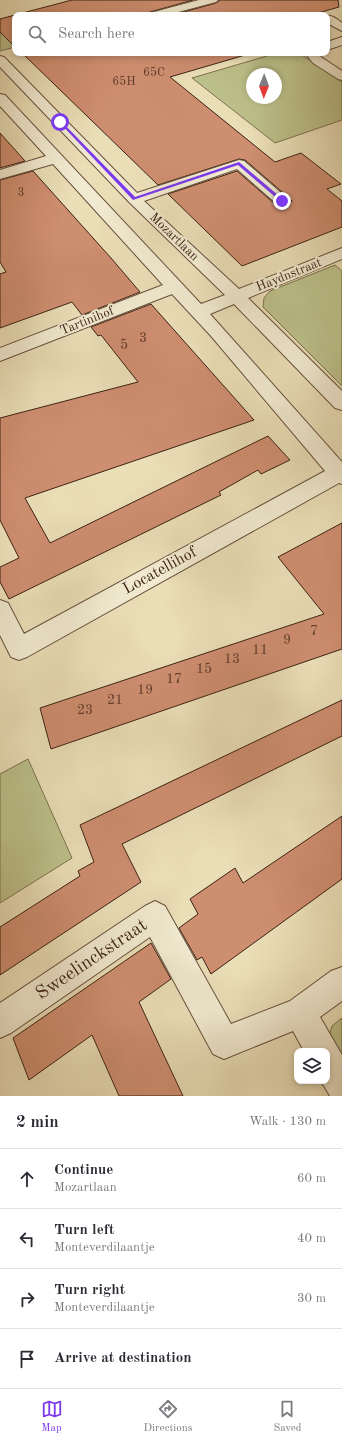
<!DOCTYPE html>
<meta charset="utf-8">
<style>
:root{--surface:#fff;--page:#f7f7f7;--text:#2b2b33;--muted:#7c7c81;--line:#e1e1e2;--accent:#7c3aed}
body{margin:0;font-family:"Old Standard TT",serif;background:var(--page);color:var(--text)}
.controls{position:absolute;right:12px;bottom:12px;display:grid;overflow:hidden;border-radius:8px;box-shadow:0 2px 6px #0003}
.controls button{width:36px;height:36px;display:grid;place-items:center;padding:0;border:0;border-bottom:1px solid var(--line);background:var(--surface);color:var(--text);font:20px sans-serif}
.compass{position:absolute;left:246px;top:68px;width:36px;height:36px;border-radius:50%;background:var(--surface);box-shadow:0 2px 6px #0003;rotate:181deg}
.stop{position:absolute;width:12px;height:12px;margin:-9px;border:3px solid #7c3aed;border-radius:50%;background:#fff}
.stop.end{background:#7c3aed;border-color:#fff;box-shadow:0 1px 4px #0008}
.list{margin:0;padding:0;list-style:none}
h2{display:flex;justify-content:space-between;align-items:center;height:52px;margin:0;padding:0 16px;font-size:17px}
h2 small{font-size:13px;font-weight:400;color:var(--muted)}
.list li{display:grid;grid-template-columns:26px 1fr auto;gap:12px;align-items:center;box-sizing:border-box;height:60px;padding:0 16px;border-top:1px solid var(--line)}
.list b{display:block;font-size:15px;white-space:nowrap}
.list p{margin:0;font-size:13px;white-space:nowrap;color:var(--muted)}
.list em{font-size:13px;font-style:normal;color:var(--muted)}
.icon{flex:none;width:22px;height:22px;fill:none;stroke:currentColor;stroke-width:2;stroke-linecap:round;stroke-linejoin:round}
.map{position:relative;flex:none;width:342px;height:1096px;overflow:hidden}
.search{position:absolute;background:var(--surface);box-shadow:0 2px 6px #0003;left:12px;right:12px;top:12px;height:44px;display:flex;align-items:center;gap:10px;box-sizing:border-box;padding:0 14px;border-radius:8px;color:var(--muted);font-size:15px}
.sheet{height:292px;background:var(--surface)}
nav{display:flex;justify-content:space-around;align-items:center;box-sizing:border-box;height:56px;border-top:1px solid var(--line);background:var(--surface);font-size:11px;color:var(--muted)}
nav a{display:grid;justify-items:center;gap:2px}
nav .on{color:var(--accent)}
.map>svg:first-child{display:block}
</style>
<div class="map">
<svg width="342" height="1096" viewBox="0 0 342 1096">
<rect width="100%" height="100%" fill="#eadeb7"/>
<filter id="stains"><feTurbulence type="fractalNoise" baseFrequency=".005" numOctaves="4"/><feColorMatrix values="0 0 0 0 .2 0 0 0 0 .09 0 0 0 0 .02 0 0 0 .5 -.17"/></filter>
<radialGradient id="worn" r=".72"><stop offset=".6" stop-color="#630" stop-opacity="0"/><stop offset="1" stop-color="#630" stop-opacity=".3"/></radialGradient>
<g fill="#bcc08a" stroke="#7c704f" fill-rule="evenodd">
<path d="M 0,32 L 15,47 L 0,51 Z"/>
<path d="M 277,53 L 299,53 L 342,82 L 342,120 L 275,143 L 192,78 ZM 252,74 L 276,74 L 276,98 L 252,98 Z"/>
<path d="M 335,265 L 342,271 L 342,386 L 263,307 L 264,298 L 270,291 Z"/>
<path d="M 28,759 L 72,858 L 0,903 L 0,774 Z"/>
<path d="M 342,1018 L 342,1070 L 327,1044 L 332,1026 Z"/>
</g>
<g fill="#ce8e70" stroke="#3c2114">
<path d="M 72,0 L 193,0 L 150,12 L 146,15 L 15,15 Z"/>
<path d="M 220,0 L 338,0 L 339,7 L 311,15 L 173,15 L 216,3 Z"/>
<path d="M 15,15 L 15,47 L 0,32 L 0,19 Z"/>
<path d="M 22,53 L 252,53 L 170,77 L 275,162 L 301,153 L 341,184 L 327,189 L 342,201 L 342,227 L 242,266 L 168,194 L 237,171 L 276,205 L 283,207 L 288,205 L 292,201 L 288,197 L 245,160 L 239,159 L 158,185 Z"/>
<path d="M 0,133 L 25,161 L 0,168 Z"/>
<path d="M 33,171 L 111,258 L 140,292 L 82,315 L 72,302 L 0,328 L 0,274 L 6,272 L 0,262 L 0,180 Z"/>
<path d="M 151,304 L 254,420 L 25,498 L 50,543 L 268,436 L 290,460 L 261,474 L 258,470 L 219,492 L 221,495 L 9,599 L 0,582 L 0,567 L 19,558 L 0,520 L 0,418 L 138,382 L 101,335 L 98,336 L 91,327 Z"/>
<path d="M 342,523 L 342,649 L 51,749 L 40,708 L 324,614 L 278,557 Z"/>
<path d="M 342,700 L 342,736 L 122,844 L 141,882 L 0,975 L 0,927 L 80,876 L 78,871 L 94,862 L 80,825 Z"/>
<path d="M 342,816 L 342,879 L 211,974 L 202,957 L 197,960 L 179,928 L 198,914 L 190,899 L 235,868 L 243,883 Z"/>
<path d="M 151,943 L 171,979 L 139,1002 L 183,1096 L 119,1096 L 92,1035 L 29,1080 L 13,1038 Z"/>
</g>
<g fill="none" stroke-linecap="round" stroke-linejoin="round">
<g stroke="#68503d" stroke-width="2">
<g id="minor">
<path d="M 199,0 L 218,0 L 216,2 L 167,15 L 148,15 L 150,13 Z"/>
<path d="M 325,15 C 332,15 337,19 342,23 L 342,31 L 327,23 L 327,15 Z"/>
<path d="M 342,37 L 342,45 L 327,50 L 327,42 Z"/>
<path d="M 305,53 L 318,53 L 321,57 L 342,71 L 342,80 L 338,79 L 313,63 Z"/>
<path d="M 0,56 L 4,57 L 137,193 L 239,160 L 244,161 L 287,198 L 290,201 L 287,204 L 282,206 L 277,204 L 237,169 L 144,201 L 239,289 L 342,248 L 342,259 L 248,298 L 342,391 L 342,410 L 335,408 L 234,304 L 210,314 L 342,462 L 342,484 L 339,483 L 27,657 L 19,660 L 11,657 L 0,635 L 0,600 L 8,603 L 24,634 L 325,471 L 211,336 L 172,294 L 0,361 L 0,348 L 163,285 L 53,164 L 0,179 L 0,170 L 46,156 L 0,106 L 0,94 L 5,95 L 201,304 L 225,295 L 129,202 L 0,67 Z"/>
<path d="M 155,901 L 165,906 L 231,1024 L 290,1001 L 331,971 L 342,967 L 342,1001 L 320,1017 L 342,1055 L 342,1096 L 330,1096 L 321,1081 L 327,1081 L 327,1051 L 304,1051 L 293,1031 L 224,1059 L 213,1054 L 150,937 L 11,1033 L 0,1038 L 0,1003 L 145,906 Z"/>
</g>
</g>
<use href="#minor" fill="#f1ead0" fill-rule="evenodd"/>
</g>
<path fill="#7c3aed" d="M 58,121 L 61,121 L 135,197 L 239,162 L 285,201 L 281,202 L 238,165 L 133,200 Z"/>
<g text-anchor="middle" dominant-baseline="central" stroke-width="4" stroke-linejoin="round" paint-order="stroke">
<g font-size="12" fill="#603c2b">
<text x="154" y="73">65C</text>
<text x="124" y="82">65H</text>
<text x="21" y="193">3</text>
</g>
<g font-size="13" fill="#3c2114" stroke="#f1ead0">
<text transform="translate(174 237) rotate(44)">Mozartlaan</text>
<text transform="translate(289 275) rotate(-22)">Haydnstraat</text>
<text transform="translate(87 321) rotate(-22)">Tartinihof</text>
</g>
<g font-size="14" fill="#603c2b">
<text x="143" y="338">3</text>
<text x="124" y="345">5</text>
<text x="314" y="631">7</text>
<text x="287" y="640">9</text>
<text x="260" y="650">11</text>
<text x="232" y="659">13</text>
<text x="204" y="669">15</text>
<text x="174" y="679">17</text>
<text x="145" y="690">19</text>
<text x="115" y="700">21</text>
<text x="85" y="710">23</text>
</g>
<g font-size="16" fill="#3c2114" stroke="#f1ead0">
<text transform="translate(160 571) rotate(-29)">Locatellihof</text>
</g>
<g font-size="19" fill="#3c2114" stroke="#f1ead0">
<text transform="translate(92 960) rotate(-34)">Sweelinckstraat</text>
</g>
</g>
<rect width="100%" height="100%" filter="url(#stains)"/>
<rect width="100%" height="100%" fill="url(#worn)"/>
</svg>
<div class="controls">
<button><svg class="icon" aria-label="layers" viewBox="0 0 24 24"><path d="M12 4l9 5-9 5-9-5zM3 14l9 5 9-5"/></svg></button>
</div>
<svg class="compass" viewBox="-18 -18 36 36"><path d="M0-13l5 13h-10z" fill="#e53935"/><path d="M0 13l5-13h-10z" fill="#7c7c81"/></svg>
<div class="stop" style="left:60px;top:122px"></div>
<div class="stop end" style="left:282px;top:201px"></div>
<div class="search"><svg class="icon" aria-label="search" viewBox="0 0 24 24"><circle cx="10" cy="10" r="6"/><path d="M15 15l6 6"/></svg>Search here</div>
</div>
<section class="sheet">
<h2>2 min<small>Walk · 130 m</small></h2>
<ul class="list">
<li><svg class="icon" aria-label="ahead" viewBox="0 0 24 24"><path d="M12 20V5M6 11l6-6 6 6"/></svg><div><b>Continue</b><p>Mozartlaan</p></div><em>60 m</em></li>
<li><svg class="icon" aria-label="left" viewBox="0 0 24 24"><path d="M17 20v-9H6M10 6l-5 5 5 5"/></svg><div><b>Turn left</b><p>Monteverdilaantje</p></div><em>40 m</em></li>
<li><svg class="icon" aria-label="right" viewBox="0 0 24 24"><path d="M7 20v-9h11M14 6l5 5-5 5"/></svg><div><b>Turn right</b><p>Monteverdilaantje</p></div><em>30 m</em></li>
<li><svg class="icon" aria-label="arrive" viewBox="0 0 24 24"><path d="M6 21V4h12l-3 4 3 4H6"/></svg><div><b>Arrive at destination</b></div></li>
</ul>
</section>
<nav>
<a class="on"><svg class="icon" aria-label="map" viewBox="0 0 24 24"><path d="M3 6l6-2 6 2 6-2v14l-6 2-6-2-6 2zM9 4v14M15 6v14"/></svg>Map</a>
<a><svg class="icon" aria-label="directions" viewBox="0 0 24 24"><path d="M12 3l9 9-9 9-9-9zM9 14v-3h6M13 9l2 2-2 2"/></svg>Directions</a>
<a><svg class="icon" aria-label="saved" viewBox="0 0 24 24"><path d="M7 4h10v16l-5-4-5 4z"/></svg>Saved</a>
</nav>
